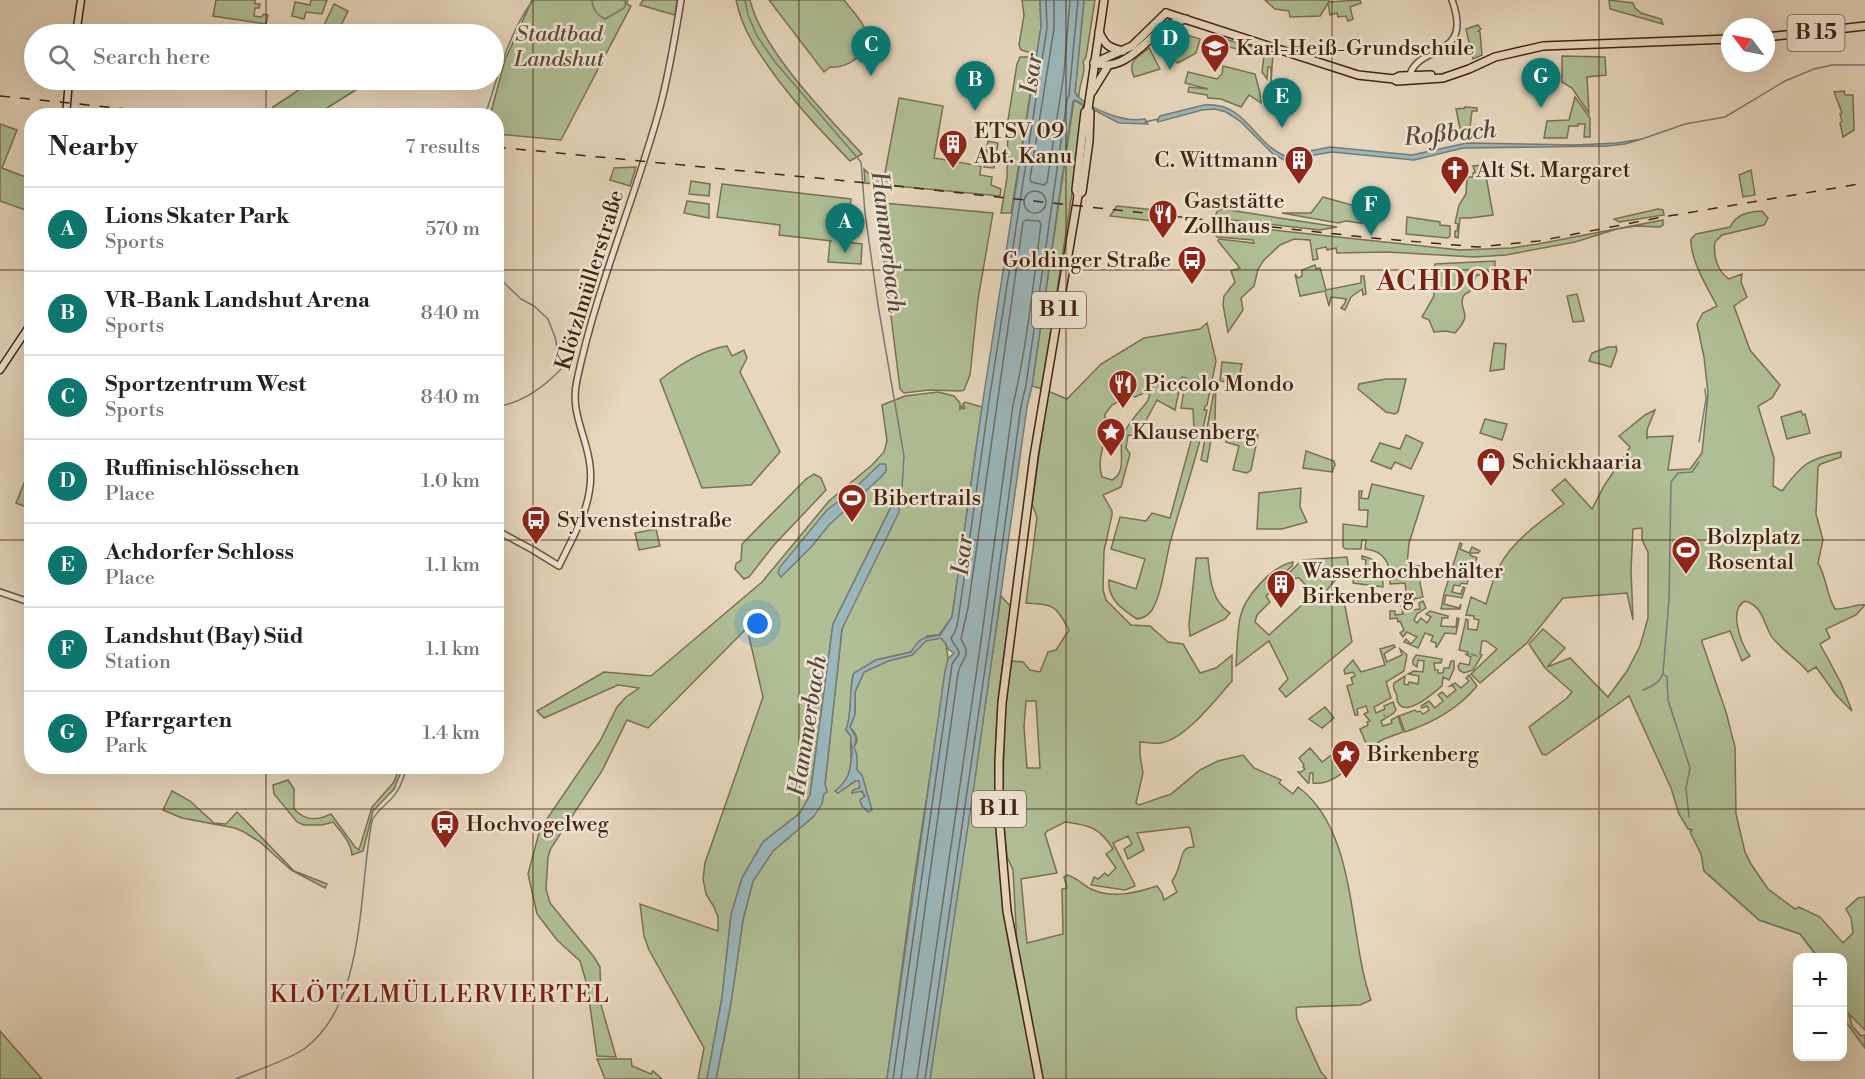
<!DOCTYPE html>
<meta charset="utf-8">
<style>
:root{--surface:#fff;--page:#f6f6f6;--text:#222;--muted:#767676;--line:#e0e0e0;--accent:#0f766e}
body{margin:0;font-family:"Libre Bodoni",serif;background:var(--page);color:var(--text)}
.controls{position:absolute;right:18px;bottom:18px;display:grid;overflow:hidden;border-radius:12px;box-shadow:0 6px 24px #0002}
.controls button{width:54px;height:54px;display:grid;place-items:center;padding:0;border:0;border-bottom:2px solid var(--line);background:var(--surface);color:var(--text);font:30px sans-serif}
.compass{position:absolute;left:1721px;top:18px;width:54px;height:54px;border-radius:50%;background:var(--surface);box-shadow:0 6px 24px #0002;rotate:302deg}
.you{position:absolute;left:758px;top:624px;width:21px;height:21px;margin:-15px;border:4px solid #fff;border-radius:50%;background:#1a73e8;box-shadow:0 0 0 9px #1a73e833}
.badge{display:grid;place-items:center;width:39px;height:39px;border-radius:50%;background:var(--accent);color:#fff;font-size:20px;font-weight:700}
.pin{position:absolute;translate:-50% -50px;filter:drop-shadow(0 2px 3px #0008)}
.pin::after{content:'';position:absolute;top:32px;width:21px;height:18px;background:inherit;clip-path:polygon(0 0,100% 0,50% 100%)}
.list{margin:0;padding:0;list-style:none}
h2{display:flex;justify-content:space-between;align-items:center;height:78px;margin:0;padding:0 24px;font-size:26px}
h2 small{font-size:20px;font-weight:400;color:var(--muted)}
.list li{display:grid;grid-template-columns:39px 1fr auto;gap:18px;align-items:center;box-sizing:border-box;height:84px;padding:0 24px;border-top:2px solid var(--line)}
.list b{display:block;font-size:22px;white-space:nowrap}
.list p{margin:0;font-size:20px;white-space:nowrap;color:var(--muted)}
.list em{font-size:20px;font-style:normal;color:var(--muted)}
.icon{flex:none;width:33px;height:33px;fill:none;stroke:currentColor;stroke-width:2;stroke-linecap:round;stroke-linejoin:round}
.map{position:relative;flex:none;width:1865px;height:1079px;overflow:hidden}
.search{position:absolute;background:var(--surface);box-shadow:0 6px 24px #0002;left:24px;top:24px;width:480px;height:66px;display:flex;align-items:center;gap:15px;box-sizing:border-box;padding:0 21px;border-radius:33px;color:var(--muted);font-size:22px}
.panel{position:absolute;background:var(--surface);box-shadow:0 6px 24px #0002;left:24px;top:108px;width:480px;height:666px;border-radius:24px}
.map>svg:first-child{display:block}
</style>
<div class="map">
<svg width="1865" height="1079" viewBox="0 0 1865 1079">
<rect width="100%" height="100%" fill="#e7d7be"/>
<filter id="stains"><feTurbulence type="fractalNoise" baseFrequency=".00333" numOctaves="4"/><feColorMatrix values="0 0 0 0 .2 0 0 0 0 .09 0 0 0 0 .02 0 0 0 .5 -.17"/></filter>
<radialGradient id="worn" r=".72"><stop offset=".6" stop-color="#630" stop-opacity="0"/><stop offset="1" stop-color="#630" stop-opacity=".3"/></radialGradient>
<g fill="#b0bf96" stroke="#797252" stroke-width="1.5" fill-rule="evenodd">
<path d="M 216,0 L 255,0 L 255,4 L 260,4 L 259,8 L 255,8 L 254,16 L 261,17 L 264,14 L 268,15 L 266,24 L 213,16 Z"/>
<path d="M 311,0 L 327,0 L 322,14 L 306,12 L 304,19 L 292,16 L 295,2 L 310,5 Z"/>
<path d="M 532,0 L 626,0 L 625,3 L 631,6 L 561,140 L 497,134 L 496,116 L 490,116 L 505,60 Z"/>
<path d="M 643,0 L 677,0 L 675,15 L 640,5 Z"/>
<path d="M 736,0 L 750,0 C 762,50 827,116 862,154 L 850,161 C 825,135 801,110 779,81 C 760,55 743,33 736,0 Z"/>
<path d="M 769,0 L 844,0 C 850,8 860,18 864,27 C 874,50 850,69 830,67 L 824,72 Z"/>
<path d="M 1022,0 L 1040,0 L 1041,27 L 1011,213 L 1001,213 L 1007,178 L 1008,120 L 1017,64 L 1020,57 L 1030,57 L 1031,53 L 1021,50 L 1019,45 L 1024,15 Z"/>
<path d="M 1084,0 L 1095,0 L 1086,57 L 1083,62 C 1087,72 1078,86 1079,98 L 1075,92 Z"/>
<path d="M 1265,0 L 1329,0 L 1329,2 L 1360,0 L 1361,3 L 1350,7 L 1353,19 L 1348,21 L 1346,16 L 1338,17 L 1337,13 L 1330,15 L 1328,3 L 1320,16 L 1290,17 L 1289,11 L 1275,9 Z"/>
<path d="M 1609,0 L 1633,3 L 1635,8 L 1641,13 L 1661,19 L 1663,24 L 1610,9 Z"/>
<path d="M 334,4 L 348,11 L 337,34 L 320,34 Z"/>
<path d="M 1478,25 L 1481,29 L 1478,31 L 1480,32 L 1482,55 L 1473,59 L 1466,29 Z"/>
<path d="M 1181,27 L 1183,34 L 1200,39 L 1196,53 L 1178,63 L 1172,59 L 1161,38 L 1173,29 Z"/>
<path d="M 1210,35 L 1254,47 L 1253,51 L 1260,53 L 1261,49 L 1273,53 L 1271,82 L 1271,67 L 1268,67 L 1267,79 L 1262,72 L 1264,56 L 1250,55 L 1250,52 L 1216,44 L 1216,41 L 1212,40 L 1211,43 L 1208,42 Z"/>
<path d="M 1149,48 L 1160,69 L 1134,77 C 1127,60 1137,58 1149,48 Z"/>
<path d="M 1562,56 L 1605,57 L 1606,75 L 1587,77 L 1589,113 L 1572,88 L 1562,82 Z"/>
<path d="M 1223,66 L 1255,74 L 1260,93 L 1261,103 L 1249,95 L 1241,107 L 1221,99 L 1208,98 L 1207,95 L 1188,92 L 1189,87 L 1208,89 L 1185,83 L 1188,72 L 1217,79 L 1222,74 Z"/>
<path d="M 314,80 L 356,80 L 362,86 L 316,115 L 273,113 L 273,107 Z"/>
<path d="M 1844,91 L 1845,95 L 1853,95 L 1854,130 L 1843,137 L 1840,123 L 1842,121 L 1840,114 L 1842,113 L 1834,92 Z"/>
<path d="M 1575,97 L 1590,118 L 1590,137 L 1584,137 L 1585,124 L 1578,124 L 1578,126 L 1569,126 L 1567,138 L 1544,138 L 1547,121 L 1569,120 Z"/>
<path d="M 899,98 L 943,106 L 934,158 L 981,166 L 980,175 L 992,177 L 991,185 L 1001,189 L 1000,196 L 865,183 L 864,169 L 868,173 L 882,176 L 885,173 Z"/>
<path d="M 1074,100 L 1083,105 L 1080,140 L 1042,389 L 1032,386 Z"/>
<path d="M 1465,107 L 1477,108 L 1477,111 L 1472,111 L 1470,127 L 1473,128 L 1470,137 L 1462,138 L 1456,109 L 1465,108 Z"/>
<path d="M 0,124 L 17,130 L 2,168 L 31,179 L 31,212 L 0,201 Z"/>
<path d="M 988,141 L 998,143 L 994,168 L 984,167 Z"/>
<path d="M 1484,165 L 1493,215 L 1470,218 L 1460,218 L 1458,238 L 1455,237 L 1455,231 L 1457,231 L 1458,224 L 1455,223 L 1459,205 L 1466,194 L 1467,177 L 1473,177 L 1473,173 L 1475,172 L 1473,166 Z"/>
<path d="M 636,167 L 630,186 L 610,180 L 614,168 Z"/>
<path d="M 1751,170 L 1755,195 L 1743,197 L 1739,175 Z"/>
<path d="M 691,181 L 710,184 L 709,196 L 689,194 Z"/>
<path d="M 722,184 L 851,199 L 846,242 L 862,244 L 861,264 L 828,262 L 830,241 L 832,241 L 779,235 L 780,225 L 717,217 Z"/>
<path d="M 1323,197 L 1366,209 L 1366,224 L 1346,221 L 1338,223 L 1282,213 L 1311,213 Z"/>
<path d="M 687,201 L 709,204 L 709,218 L 684,213 Z"/>
<path d="M 883,203 L 993,213 L 978,299 L 970,375 L 964,390 L 961,391 L 929,390 L 904,393 L 900,389 L 881,235 L 882,230 C 875,222 879,212 883,203 Z"/>
<path d="M 1117,206 L 1154,210 L 1152,220 L 1153,221 L 1110,216 Z"/>
<path d="M 1223,209 L 1331,226 L 1337,227 L 1320,230 L 1214,218 L 1218,210 Z"/>
<path d="M 1658,209 L 1663,210 L 1664,215 L 1619,222 L 1614,219 Z"/>
<path d="M 1762,211 L 1768,218 L 1764,225 L 1722,235 L 1715,242 C 1713,255 1717,271 1729,279 L 1742,274 L 1741,282 L 1747,297 L 1734,306 L 1750,350 L 1780,385 L 1772,398 L 1758,406 L 1774,458 L 1773,486 L 1782,491 C 1802,464 1808,459 1841,452 L 1841,457 L 1821,464 L 1818,467 L 1816,514 L 1823,540 L 1818,563 C 1827,578 1826,594 1835,609 C 1845,610 1859,603 1865,605 L 1856,615 L 1826,629 L 1830,638 L 1820,644 L 1841,683 L 1852,711 L 1836,695 L 1816,667 L 1808,672 C 1798,659 1777,647 1770,634 C 1763,620 1762,606 1745,601 C 1728,610 1741,644 1750,656 L 1742,661 L 1730,631 L 1702,640 L 1702,642 L 1726,712 L 1735,747 L 1736,814 L 1745,852 L 1751,864 L 1768,889 L 1795,909 L 1799,907 L 1820,917 L 1843,943 L 1853,933 L 1851,918 L 1846,909 L 1858,898 L 1865,897 L 1865,1030 L 1849,1014 L 1852,1026 L 1861,1036 L 1865,1035 L 1865,1048 L 1843,1018 L 1842,958 L 1818,957 L 1800,934 L 1759,920 L 1704,871 L 1701,854 L 1690,832 L 1692,830 L 1688,829 L 1679,814 L 1671,788 L 1629,696 L 1546,755 L 1542,754 L 1529,727 L 1567,698 L 1572,692 L 1545,668 L 1529,644 L 1543,629 L 1565,648 L 1547,667 L 1570,658 L 1608,697 L 1627,671 L 1640,646 L 1648,618 L 1648,552 L 1642,540 L 1642,528 L 1633,529 L 1631,570 L 1633,620 L 1627,593 L 1563,598 L 1527,643 L 1480,683 L 1471,674 L 1497,649 L 1486,641 L 1482,641 L 1480,654 L 1482,655 L 1473,670 L 1464,673 L 1459,670 L 1458,666 L 1460,663 L 1469,665 L 1471,657 L 1465,654 L 1468,654 L 1468,652 L 1459,650 L 1466,619 L 1468,620 L 1468,629 L 1477,630 L 1479,620 L 1474,619 L 1474,616 L 1466,615 L 1471,597 L 1486,604 C 1490,591 1493,578 1500,565 C 1514,540 1541,521 1564,504 L 1552,490 L 1565,479 L 1592,509 L 1604,486 L 1630,447 L 1619,436 L 1645,415 L 1655,410 L 1647,430 L 1647,439 L 1648,437 L 1673,436 L 1668,470 L 1690,469 L 1702,453 L 1708,393 L 1704,357 L 1697,324 L 1703,313 L 1717,306 C 1708,289 1689,257 1691,239 L 1696,234 L 1730,227 C 1737,214 1747,212 1762,211 Z"/>
<path d="M 1407,217 L 1440,222 L 1440,225 L 1450,226 L 1450,236 L 1448,238 L 1406,234 Z"/>
<path d="M 1663,220 L 1663,225 L 1660,227 L 1636,226 L 1617,229 L 1575,242 L 1506,255 L 1474,257 L 1387,252 L 1337,253 L 1336,248 L 1327,250 L 1326,247 L 1316,249 L 1318,259 L 1313,260 L 1310,240 L 1294,239 L 1280,245 L 1264,260 L 1258,269 L 1254,286 L 1241,298 L 1243,310 L 1228,332 L 1223,305 L 1224,296 L 1235,282 L 1231,271 L 1240,268 L 1218,241 L 1219,239 L 1254,243 L 1253,240 L 1217,237 L 1208,223 L 1460,250 L 1511,248 L 1538,244 Z"/>
<path d="M 1495,261 L 1495,269 L 1476,276 C 1474,280 1473,287 1471,290 C 1467,295 1466,291 1463,297 C 1458,313 1475,311 1455,333 L 1446,331 L 1434,332 L 1429,320 L 1422,317 L 1434,296 L 1433,271 L 1435,264 Z"/>
<path d="M 1315,265 L 1316,269 L 1320,268 L 1326,290 L 1361,283 L 1361,276 L 1364,276 L 1366,294 L 1363,295 L 1362,289 L 1351,297 L 1345,310 L 1341,308 L 1345,303 L 1346,299 L 1331,297 L 1329,306 L 1325,291 L 1300,296 L 1295,274 L 1298,278 L 1302,276 L 1302,270 Z"/>
<path d="M 1577,294 L 1584,321 L 1573,322 L 1567,296 Z"/>
<path d="M 1207,323 L 1216,361 L 1207,405 L 1205,406 L 1204,410 L 1207,410 C 1198,456 1182,499 1170,543 C 1165,563 1162,593 1152,610 C 1148,616 1144,618 1137,619 C 1123,610 1107,599 1109,580 L 1136,589 L 1145,559 L 1111,549 L 1120,517 L 1146,521 L 1152,513 L 1170,518 L 1194,430 L 1193,409 L 1181,408 L 1186,378 L 1182,377 L 1175,410 L 1157,400 L 1140,432 L 1134,431 L 1133,436 L 1128,435 L 1126,448 L 1130,454 L 1121,487 L 1103,495 L 1112,511 L 1112,515 L 1104,551 L 1103,590 L 1106,600 L 1131,625 L 1150,626 L 1168,642 L 1183,644 L 1200,673 L 1216,668 L 1232,655 L 1232,681 C 1216,699 1184,741 1160,743 C 1154,744 1147,742 1140,742 L 1140,755 L 1143,773 L 1136,803 L 1139,805 L 1171,794 L 1200,770 L 1218,761 L 1243,755 L 1254,768 L 1281,780 L 1279,783 L 1293,794 L 1298,787 C 1358,831 1348,937 1371,1000 L 1360,1005 L 1299,1007 L 1296,1008 L 1297,1019 L 1321,1072 L 1327,1079 L 1043,1079 L 1026,1001 L 1027,996 L 1017,945 L 1013,870 L 1007,857 L 1003,816 L 1004,723 L 1010,667 L 1012,661 L 1023,662 L 1030,670 L 1040,672 L 1048,652 L 1056,650 L 1069,630 C 1055,604 1054,605 1026,603 L 1037,517 L 1032,504 L 1048,391 L 1067,399 L 1101,364 L 1144,338 L 1200,329 ZM 1146,392 L 1150,395 L 1147,402 C 1139,412 1125,426 1122,439 C 1119,452 1127,472 1112,480 L 1102,477 C 1097,462 1103,448 1106,434 C 1107,428 1105,421 1105,414 L 1112,405 L 1130,395 L 1135,397 ZM 1026,701 L 1036,701 L 1040,768 L 1027,768 L 1024,727 ZM 1065,822 C 1090,825 1100,828 1113,849 L 1106,854 L 1116,868 L 1108,876 L 1105,873 L 1098,879 L 1094,877 L 1091,885 L 1125,890 L 1135,886 L 1134,883 L 1113,843 L 1128,836 L 1132,844 L 1124,849 L 1128,859 L 1144,850 L 1137,833 L 1188,827 L 1190,828 L 1194,847 C 1190,847 1187,847 1184,851 C 1179,860 1180,871 1172,881 L 1177,892 L 1164,900 L 1162,893 L 1157,886 C 1136,893 1112,899 1091,889 C 1083,885 1076,877 1067,875 L 1064,877 L 1067,888 L 1062,889 L 1063,934 L 1027,943 L 1021,879 L 1057,873 L 1045,834 L 1047,831 Z"/>
<path d="M 1494,343 L 1506,344 L 1504,369 L 1490,371 Z"/>
<path d="M 727,346 L 732,356 L 744,350 L 747,358 L 740,372 L 780,452 L 751,485 L 702,488 L 660,380 C 679,365 702,350 727,346 Z"/>
<path d="M 1616,346 L 1617,350 L 1611,367 L 1589,361 L 1592,353 L 1608,347 L 1615,347 Z"/>
<path d="M 1222,362 L 1242,364 L 1238,383 L 1220,381 Z"/>
<path d="M 1386,379 L 1406,379 L 1398,412 L 1395,414 L 1386,412 L 1358,389 L 1359,384 Z"/>
<path d="M 1216,381 L 1215,419 L 1207,462 L 1201,460 Z"/>
<path d="M 938,392 L 954,396 L 960,403 L 960,409 L 962,406 L 963,409 L 965,408 L 963,404 L 965,402 L 982,407 L 952,617 L 939,635 L 927,636 L 911,652 L 876,660 L 853,675 C 849,693 853,712 846,730 L 851,736 C 849,750 855,768 846,782 C 844,786 838,788 835,791 L 838,793 L 857,780 L 860,783 L 860,788 L 853,790 L 852,793 L 859,790 L 864,794 L 864,798 L 860,800 L 862,806 L 869,801 L 864,783 L 857,770 L 854,747 L 857,741 L 856,735 L 850,727 L 855,714 L 855,692 L 864,672 L 888,661 L 912,655 L 926,640 L 941,638 L 946,644 L 948,659 L 913,886 L 887,1079 L 716,1079 L 731,1003 L 743,920 L 753,881 L 773,851 L 814,816 L 824,793 L 827,792 L 825,784 L 842,629 L 895,505 L 891,507 L 833,624 L 810,795 L 800,813 L 763,842 L 742,878 L 731,915 L 722,998 L 707,1079 L 698,1079 L 704,1048 L 649,950 L 644,936 L 640,904 L 718,931 L 718,917 L 714,907 L 706,894 L 703,879 L 705,863 L 763,697 L 747,628 L 648,728 L 627,720 L 602,771 L 551,848 L 548,857 L 546,889 L 550,903 L 594,957 L 600,967 L 601,1005 L 616,1057 L 597,1056 L 587,985 L 580,961 L 557,940 L 537,914 L 528,874 L 540,829 L 600,741 L 617,707 L 626,697 L 639,688 L 618,685 L 544,718 L 537,711 L 604,672 L 651,676 L 762,582 L 829,501 L 872,465 L 884,452 L 887,441 L 882,405 L 905,396 Z"/>
<path d="M 1801,411 L 1803,415 L 1805,414 L 1810,433 L 1787,439 L 1781,417 Z"/>
<path d="M 1485,419 L 1507,424 L 1502,440 L 1480,433 Z"/>
<path d="M 1230,428 L 1258,435 L 1251,470 L 1247,473 L 1233,470 L 1239,446 L 1226,442 Z"/>
<path d="M 1406,435 L 1423,443 L 1411,469 L 1395,462 L 1391,469 L 1371,461 L 1380,443 L 1400,449 Z"/>
<path d="M 1306,451 L 1334,461 L 1335,465 L 1332,472 L 1303,468 Z"/>
<path d="M 31,466 L 32,509 L 31,509 L 16,503 Z"/>
<path d="M 814,474 L 821,478 L 826,490 L 774,545 L 749,577 L 744,579 L 735,569 L 736,564 L 741,560 L 742,544 L 806,479 Z"/>
<path d="M 1372,484 L 1424,496 L 1409,543 L 1407,565 L 1421,566 L 1420,583 L 1423,597 L 1414,599 L 1414,601 L 1410,602 L 1411,610 L 1420,609 L 1419,603 L 1423,601 L 1426,608 L 1417,614 L 1414,620 L 1417,623 L 1421,618 L 1427,623 L 1431,617 L 1426,614 L 1430,611 L 1448,616 L 1448,618 L 1442,618 L 1441,626 L 1456,627 L 1457,618 L 1459,619 L 1456,634 L 1445,633 L 1437,647 L 1436,647 L 1436,643 L 1431,641 L 1433,636 L 1425,633 L 1418,648 L 1404,642 L 1406,639 L 1411,644 L 1417,637 L 1407,632 L 1403,637 L 1400,633 L 1404,630 L 1400,621 L 1398,622 L 1397,618 L 1390,619 L 1390,611 L 1395,611 L 1395,615 L 1403,614 L 1400,601 L 1407,600 L 1405,583 L 1390,584 C 1391,565 1386,551 1365,549 L 1366,540 L 1362,540 L 1361,549 L 1346,549 L 1343,547 L 1343,524 L 1367,527 L 1368,510 L 1359,510 L 1359,491 L 1362,491 L 1361,498 L 1368,499 Z"/>
<path d="M 1301,488 L 1300,507 L 1307,522 L 1282,529 L 1257,529 L 1259,493 Z"/>
<path d="M 656,529 L 660,546 L 639,550 L 635,533 Z"/>
<path d="M 1460,543 L 1462,544 L 1460,549 L 1469,553 L 1472,547 L 1480,551 L 1478,553 L 1471,553 L 1470,555 L 1477,558 L 1472,570 L 1457,569 L 1454,577 L 1457,579 L 1459,576 L 1462,577 L 1465,571 L 1470,573 L 1467,584 L 1461,583 L 1460,586 L 1454,585 L 1452,592 L 1461,594 L 1463,587 L 1465,588 L 1462,598 L 1446,595 L 1444,604 L 1459,608 L 1461,604 L 1460,609 L 1441,609 L 1444,594 Z"/>
<path d="M 1362,556 C 1381,560 1383,569 1383,587 L 1353,583 L 1354,576 L 1364,577 L 1366,560 L 1362,559 Z"/>
<path d="M 1347,557 L 1348,565 L 1327,590 L 1338,600 L 1344,601 L 1352,642 L 1286,697 L 1279,689 L 1288,679 L 1269,641 L 1236,666 C 1237,650 1237,633 1240,618 C 1244,597 1272,566 1293,562 L 1292,566 L 1282,575 L 1284,578 L 1302,560 ZM 1296,578 L 1299,578 L 1314,594 L 1269,635 L 1255,622 L 1257,615 L 1270,602 L 1266,596 L 1275,589 L 1280,593 Z"/>
<path d="M 1196,558 L 1208,558 C 1210,578 1211,601 1230,613 L 1225,619 L 1190,636 L 1189,624 Z"/>
<path d="M 1001,596 L 1011,607 C 1006,639 1001,671 998,703 C 994,760 995,819 1000,876 C 1006,945 1022,1012 1037,1079 L 930,1079 Z"/>
<path d="M 1394,645 L 1395,647 L 1384,654 L 1387,662 L 1402,655 L 1400,649 L 1407,655 L 1404,671 L 1386,682 L 1391,698 L 1374,707 L 1376,713 L 1385,709 L 1384,706 L 1393,702 L 1396,710 L 1394,713 L 1381,721 L 1383,726 L 1392,723 L 1391,720 L 1398,716 L 1403,732 L 1384,739 L 1368,748 L 1360,729 L 1368,725 L 1367,722 L 1370,721 L 1364,714 L 1368,712 L 1366,706 L 1357,709 L 1358,715 L 1355,715 L 1347,686 L 1353,684 L 1351,678 L 1355,676 L 1353,672 L 1345,674 L 1344,670 L 1353,660 L 1361,672 L 1385,665 L 1380,649 Z"/>
<path d="M 1416,655 L 1442,659 L 1441,663 L 1434,663 L 1435,670 L 1438,670 L 1438,673 L 1443,673 L 1444,668 L 1449,668 L 1451,661 L 1454,661 L 1454,669 L 1449,680 L 1443,677 L 1442,686 C 1432,694 1408,716 1399,704 C 1396,701 1397,699 1397,696 C 1395,689 1392,690 1394,683 L 1405,676 L 1404,684 L 1408,685 L 1409,682 L 1418,684 L 1419,676 L 1408,674 L 1414,671 L 1423,672 L 1424,661 L 1418,660 L 1417,667 L 1413,664 L 1413,660 Z"/>
<path d="M 1469,675 L 1477,686 C 1458,709 1432,723 1405,732 L 1399,716 L 1415,710 L 1417,712 L 1420,711 L 1423,714 L 1429,710 L 1427,706 L 1422,708 L 1421,706 L 1429,701 L 1435,708 L 1443,701 L 1438,695 L 1442,692 L 1447,697 L 1456,690 L 1453,686 L 1450,686 L 1455,683 L 1461,688 L 1469,681 L 1466,678 Z"/>
<path d="M 1325,707 L 1334,718 L 1322,728 L 1309,719 Z"/>
<path d="M 1310,748 L 1322,762 L 1338,750 L 1351,764 C 1342,775 1328,785 1313,783 L 1313,773 L 1310,773 L 1309,783 L 1308,783 L 1298,772 L 1301,772 L 1305,769 L 1303,767 L 1304,765 L 1299,758 Z"/>
<path d="M 400,766 L 403,767 L 394,789 L 373,811 L 363,851 L 352,855 C 351,842 341,832 333,822 L 322,825 L 304,825 L 297,822 L 274,794 L 273,785 L 288,780 L 294,789 L 294,809 C 305,821 317,821 331,814 L 355,847 L 359,850 L 372,807 L 394,782 Z"/>
<path d="M 172,791 L 190,801 L 214,823 L 226,824 L 237,812 L 294,871 L 327,884 L 325,888 L 291,870 L 260,842 L 244,832 L 235,828 L 182,818 L 163,810 Z"/>
<path d="M 0,1031 L 42,1079 L 0,1079 Z"/>
<path d="M 597,1059 L 631,1059 L 632,1066 L 651,1074 L 653,1071 L 662,1079 L 605,1079 Z"/>
</g>
<g fill="#9bb7bc" stroke="#777c77" stroke-width="1.5">
<path d="M 1040,0 L 1084,0 L 1075,92 L 1077,96 C 1093,110 1124,123 1145,119 L 1148,124 L 1119,123 L 1075,100 L 1073,101 L 1032,386 L 1027,407 L 974,786 L 930,1079 L 887,1079 L 945,671 L 948,659 L 954,653 L 948,649 L 946,644 L 941,638 L 926,641 L 912,655 L 888,661 L 864,672 L 855,692 L 855,714 L 850,727 C 855,736 858,737 854,747 L 857,755 L 857,770 L 862,775 L 872,810 L 868,812 L 862,806 L 860,800 L 865,796 L 862,791 L 852,793 L 853,790 L 860,788 L 859,781 L 855,781 L 838,793 L 835,791 C 849,780 850,772 852,754 C 853,748 850,742 851,736 L 846,730 C 853,711 848,691 854,673 L 876,660 L 911,652 C 922,635 922,639 940,635 L 952,617 L 983,400 L 1041,27 Z"/>
<path d="M 1204,105 C 1246,101 1253,143 1285,156 L 1330,147 L 1412,155 L 1467,143 L 1575,145 L 1617,143 L 1642,139 L 1625,144 L 1607,146 L 1463,148 L 1414,160 L 1332,152 L 1284,160 L 1273,154 L 1240,121 L 1226,112 L 1215,109 L 1202,110 L 1158,122 L 1157,121 L 1160,116 Z"/>
<path d="M 880,464 L 885,464 L 886,466 L 886,471 L 882,476 L 829,525 L 812,546 L 781,577 L 778,573 L 780,567 L 827,510 L 853,490 Z"/>
<path d="M 895,505 L 899,508 L 899,512 L 842,629 L 825,784 L 827,792 L 824,794 L 822,804 L 814,816 L 773,851 L 753,881 L 743,920 L 731,1003 L 716,1079 L 707,1079 L 722,998 L 731,915 L 742,878 L 763,842 L 800,813 L 810,795 L 833,624 L 891,507 Z"/>
</g>
<g fill="none" stroke-linecap="round" stroke-linejoin="round">
<g stroke="#6e6e66" stroke-width="1.5">
<path d="M 1054,0 L 1054,29 L 1030,179 L 1031,182 L 1044,185 L 1047,182 L 1064,73 L 1070,0"/>
<circle cx="1035" cy="202" r="11"/>
<path d="M 893,1079 L 951,672 L 952,664 L 959,654 C 959,647 953,645 951,638 C 958,630 958,618 960,607 L 989,401 L 1047,28 L 1046,0"/>
<path d="M 901,1079 L 958,674 C 961,656 973,659 961,639 L 968,608 L 1023,222 L 1026,220 L 1039,221 L 1041,224 C 1033,285 1027,346 1013,405 L 982,634 L 917,1079"/>
<path d="M 925,1079 L 990,635 L 1021,406 L 1026,385 L 1067,100 L 1069,95 L 1078,0"/>
</g>
<g stroke="#777c77" stroke-width="1.5">
<path d="M 592,0 C 593,10 596,14 605,19 L 624,8 L 628,0"/>
<path d="M 745,0 L 748,15 L 757,36 L 775,62 L 861,162 L 865,213 L 878,305 L 904,456 L 902,489"/>
<path d="M 485,116 C 498,76 508,34 533,0"/>
<path d="M 1145,122 L 1158,119"/>
<path d="M 1642,139 L 1685,124 L 1725,117 L 1785,81 L 1814,69 L 1832,65 L 1865,65"/>
<path d="M 496,275 L 521,299 L 534,306 L 548,319 L 555,337 L 561,369 C 544,387 521,403 496,407"/>
<path d="M 1699,442 L 1706,399 L 1705,389"/>
<path d="M 1471,654 L 1477,656"/>
<path d="M 1663,674 L 1667,677 L 1668,700 L 1690,768 L 1686,788 L 1689,817"/>
<path d="M 1643,690 C 1651,687 1660,683 1663,673 L 1669,599 L 1671,482 L 1678,473 L 1692,472 L 1699,462"/>
<path d="M 1384,715 L 1385,716"/>
<path d="M 1709,875 L 1759,920 L 1800,934 L 1818,958"/>
<path d="M 236,1079 C 255,1071 288,1060 304,1049 C 367,1003 358,890 372,821 C 377,810 384,807 392,798 C 400,790 404,778 407,766"/>
</g>
<g stroke="#6b513b" stroke-width="8">
<g id="tertiary">
<path d="M 1409,77 C 1418,42 1474,61 1452,0"/>
<path d="M 496,530 L 533,550 L 559,566 C 575,532 597,499 589,459 C 584,431 570,410 577,380 C 596,289 634,201 659,111 C 669,75 675,37 681,0"/>
<path d="M 0,592 L 32,603"/>
</g>
</g>
<g stroke="#42240f" stroke-width="9">
<g id="secondary">
<path d="M 76,34 L 81,0"/>
<path d="M 66,116 L 69,80"/>
<path d="M 0,370 L 32,322"/>
</g>
</g>
<g stroke="#42240f" stroke-width="10">
<g id="primary">
<path d="M 1166,13 L 1358,75 L 1394,79 L 1397,81 L 1443,78 L 1469,69 L 1495,57 L 1543,46 L 1730,39"/>
<path d="M 1099,32 C 1105,45 1109,48 1123,51"/>
<path d="M 1766,37 L 1865,26"/>
<path d="M 1094,63 C 1123,73 1143,43 1163,28 C 1170,23 1178,21 1186,19"/>
<path d="M 1094,63 L 1132,46 L 1166,13"/>
<path d="M 1394,79 L 1400,76 L 1431,75"/>
<path d="M 1092,92 L 1108,66"/>
<path d="M 1078,195 L 1076,190 L 1085,112 L 1088,109 L 1104,0"/>
<path d="M 1039,1079 L 1007,911 L 999,816 L 999,761 L 1002,703 L 1034,456 L 1077,202 L 1078,195 L 1082,192 L 1089,141 L 1090,112 L 1088,109"/>
</g>
</g>
<use href="#tertiary" stroke="#efe5d5" stroke-width="5"/>
<use href="#secondary" stroke="#efe5d5" stroke-width="6"/>
<use href="#primary" stroke="#e7d7be" stroke-width="7"/>
<g stroke="#42240f" stroke-width="1.5" stroke-dasharray="10 10" stroke-linecap="butt">
<path d="M 0,96 L 196,116"/>
<path d="M 496,147 L 878,184 L 1373,238 L 1478,247 L 1539,241 L 1657,218 L 1865,183"/>
</g>
</g>
<path fill="none" stroke="#42240f" stroke-width="1.5" stroke-opacity="0.55" d="M 266,0 L 266,34M 533,0 L 533,1079M 799,0 L 799,1079M 1066,0 L 1066,1079M 1332,0 L 1332,1079M 1599,0 L 1599,1079M 266,80 L 266,116M 0,270 L 32,270M 496,270 L 1865,270M 0,540 L 32,540M 496,540 L 1865,540M 266,766 L 266,1079M 0,809 L 1865,809"/>
<defs>
<g id="school-pin" transform="scale(1.5)"><path d="M0 17L-7.5 6A9.5 9.5 0 1 1 7.5 6Z" fill="#8f2418" stroke="#efe5d5"/><path d="M0-5L7-2L0 1L-7-2ZM-4 1L0 2.5L4 1V4Q0 6-4 4Z" fill="#fff"/></g>
<g id="building-pin" transform="scale(1.5)"><path d="M0 17L-7.5 6A9.5 9.5 0 1 1 7.5 6Z" fill="#8f2418" stroke="#efe5d5"/><path d="M-4-6H4V6H1V3H-1V6H-4ZM-2.5-4.3h1.7v1.8h-1.7ZM.8-4.3h1.7v1.8H.8ZM-2.5-1h1.7V.8h-1.7ZM.8-1h1.7V.8H.8Z" fill="#fff"/></g>
<g id="church-pin" transform="scale(1.5)"><path d="M0 17L-7.5 6A9.5 9.5 0 1 1 7.5 6Z" fill="#8f2418" stroke="#efe5d5"/><path d="M-1.2-6h2.4v3.5h3.3v2.4h-3.3V6h-2.4V-.1h-3.3v-2.4h3.3Z" fill="#fff"/></g>
<g id="restaurant-pin" transform="scale(1.5)"><path d="M0 17L-7.5 6A9.5 9.5 0 1 1 7.5 6Z" fill="#8f2418" stroke="#efe5d5"/><path d="M-5-6h1v4h1v-4h1v4h1v-4h1v5L-1.5 .5V6h-2V.5L-5-1ZM5-6V6H3V1.5H1.5Q1.5-4 5-6Z" fill="#fff"/></g>
<g id="bus-pin" transform="scale(1.5)"><path d="M0 17L-7.5 6A9.5 9.5 0 1 1 7.5 6Z" fill="#8f2418" stroke="#efe5d5"/><path d="M-5-6H5V4H4V6H2V4H-2V6H-4V4H-5ZM-3.5-4V0h7V-4ZM-3.5 1.2v1.5H-2V1.2ZM2 1.2v1.5H3.5V1.2Z" fill="#fff"/></g>
<g id="sight-pin" transform="scale(1.5)"><path d="M0 17L-7.5 6A9.5 9.5 0 1 1 7.5 6Z" fill="#8f2418" stroke="#efe5d5"/><path d="M0-6L1.8-2.2L6-1.7L2.9 1.2L3.7 5.4L0 3.3L-3.7 5.4L-2.9 1.2L-6-1.7L-1.8-2.2Z" fill="#fff"/></g>
<g id="shop-pin" transform="scale(1.5)"><path d="M0 17L-7.5 6A9.5 9.5 0 1 1 7.5 6Z" fill="#8f2418" stroke="#efe5d5"/><path d="M-5-2.5h2.3a2.7 3.5 0 0 1 5.4 0H5L5.5 6h-11ZM-1.5-2.5h3a1.5 2.3 0 0 0-3 0Z" fill="#fff"/></g>
<g id="stadium-pin" transform="scale(1.5)"><path d="M0 17L-7.5 6A9.5 9.5 0 1 1 7.5 6Z" fill="#8f2418" stroke="#efe5d5"/><path d="M0-5a6.5 5 0 1 0 0 10a6.5 5 0 1 0 0-10ZM-3.5-1.8h7v3.6h-7Z" fill="#fff"/></g>
</defs>
<g fill-rule="evenodd">
<use href="#school-pin" x="1215" y="48"/>
<use href="#building-pin" x="953" y="144"/>
<use href="#building-pin" x="1299" y="160"/>
<use href="#church-pin" x="1455" y="170"/>
<use href="#restaurant-pin" x="1163" y="214"/>
<use href="#bus-pin" x="1192" y="260"/>
<use href="#restaurant-pin" x="1123" y="384"/>
<use href="#sight-pin" x="1111" y="432"/>
<use href="#shop-pin" x="1491" y="462"/>
<use href="#stadium-pin" x="852" y="498"/>
<use href="#bus-pin" x="536" y="520"/>
<use href="#stadium-pin" x="1686" y="550"/>
<use href="#building-pin" x="1281" y="584"/>
<use href="#sight-pin" x="1346" y="754"/>
<use href="#bus-pin" x="445" y="824"/>
</g>
<g text-anchor="middle" dominant-baseline="central" stroke-width="5" stroke-linejoin="round" paint-order="stroke">
<g fill="#efe5d5" stroke="#765e4a" stroke-width="1.5">
<rect x="1787.5" y="15" width="57" height="36" rx="4.5"/>
<rect x="1032" y="292" width="54" height="36" rx="4.5"/>
<rect x="972" y="791" width="54" height="36" rx="4.5"/>
</g>
<g font-size="21" font-weight="bold" fill="#42240f">
<text x="1816" y="33">B 15</text>
<text x="1059" y="310">B 11</text>
<text x="999" y="809">B 11</text>
</g>
<g font-size="22" font-style="italic" fill="#5e4b31" stroke="#efe5d5">
<text x="559" y="34">Stadtbad<tspan x="559" dy="25">Landshut</tspan></text>
</g>
<g font-size="22" fill="#42240f" stroke="#efe5d5" text-anchor="start">
<text x="1236" y="48">Karl-Heiß-Grundschule</text>
<text x="974" y="131">ETSV 09<tspan x="974" dy="25">Abt. Kanu</tspan></text>
<text x="1278" y="160" text-anchor="end">C. Wittmann</text>
<text x="1476" y="170">Alt St. Margaret</text>
<text x="1184" y="201">Gaststätte<tspan x="1184" dy="25">Zollhaus</tspan></text>
<text x="1171" y="260" text-anchor="end">Goldinger Straße</text>
<text x="1144" y="384">Piccolo Mondo</text>
<text x="1132" y="432">Klausenberg</text>
<text x="1512" y="462">Schickhaaria</text>
<text x="873" y="498">Bibertrails</text>
<text x="557" y="520">Sylvensteinstraße</text>
<text x="1707" y="537">Bolzplatz<tspan x="1707" dy="25">Rosental</tspan></text>
<text x="1302" y="571">Wasserhochbehälter<tspan x="1302" dy="25">Birkenberg</tspan></text>
<text x="1367" y="754">Birkenberg</text>
<text x="466" y="824">Hochvogelweg</text>
</g>
<g font-size="22" fill="#42240f" stroke="#efe5d5">
<text transform="translate(590 280) rotate(-73)">Klötzlmüllerstraße</text>
</g>
<g font-size="24" font-style="italic" fill="#58493a" stroke="#efe5d5">
<text transform="translate(1032 74) rotate(-82)">Isar</text>
<text transform="translate(1450 134) rotate(-5)">Roßbach</text>
<text transform="translate(887 242) rotate(83)">Hammerbach</text>
<text transform="translate(963 555) rotate(-83)">Isar</text>
<text transform="translate(808 726) rotate(-81)">Hammerbach</text>
</g>
<g font-size="24" letter-spacing="1.5" fill="#7a1f14" stroke="#efe5d5">
<text x="440" y="995">KLÖTZLMÜLLERVIERTEL</text>
</g>
<g font-size="28" font-weight="bold" letter-spacing="1.5" fill="#7a1f14" stroke="#efe5d5">
<text x="1455" y="281">ACHDORF</text>
</g>
</g>
<rect width="100%" height="100%" filter="url(#stains)"/>
<rect width="100%" height="100%" fill="url(#worn)"/>
</svg>
<div class="controls">
<button>+</button>
<button>−</button>
</div>
<svg class="compass" viewBox="-18 -18 36 36"><path d="M0-13l5 13h-10z" fill="#e53935"/><path d="M0 13l5-13h-10z" fill="#767676"/></svg>
<div class="you"></div>
<div class="pin badge" style="left:845px;top:253px">A</div>
<div class="pin badge" style="left:975px;top:111px">B</div>
<div class="pin badge" style="left:871px;top:76px">C</div>
<div class="pin badge" style="left:1170px;top:70px">D</div>
<div class="pin badge" style="left:1282px;top:128px">E</div>
<div class="pin badge" style="left:1371px;top:236px">F</div>
<div class="pin badge" style="left:1541px;top:108px">G</div>
<div class="search"><svg class="icon" aria-label="search" viewBox="0 0 24 24"><circle cx="10" cy="10" r="6"/><path d="M15 15l6 6"/></svg>Search here</div>
<section class="panel">
<h2>Nearby<small>7 results</small></h2>
<ul class="list">
<li><span class="badge">A</span><div><b>Lions Skater Park</b><p>Sports</p></div><em>570 m</em></li>
<li><span class="badge">B</span><div><b>VR-Bank Landshut Arena</b><p>Sports</p></div><em>840 m</em></li>
<li><span class="badge">C</span><div><b>Sportzentrum West</b><p>Sports</p></div><em>840 m</em></li>
<li><span class="badge">D</span><div><b>Ruffinischlösschen</b><p>Place</p></div><em>1.0 km</em></li>
<li><span class="badge">E</span><div><b>Achdorfer Schloss</b><p>Place</p></div><em>1.1 km</em></li>
<li><span class="badge">F</span><div><b>Landshut (Bay) Süd</b><p>Station</p></div><em>1.1 km</em></li>
<li><span class="badge">G</span><div><b>Pfarrgarten</b><p>Park</p></div><em>1.4 km</em></li>
</ul>
</section>
</div>
